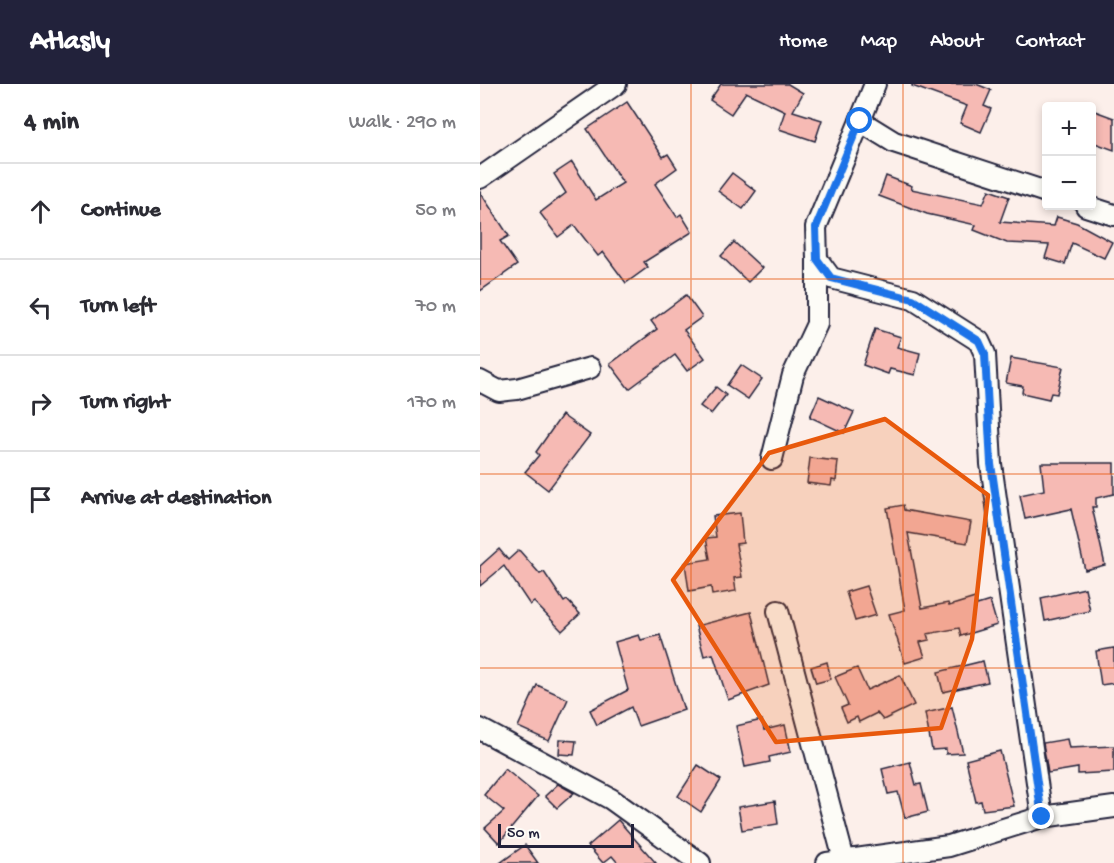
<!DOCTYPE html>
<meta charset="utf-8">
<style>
:root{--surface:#fff;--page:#f7f7f7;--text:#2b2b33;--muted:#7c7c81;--line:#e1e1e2;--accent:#22223b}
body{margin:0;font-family:"Gochi Hand",sans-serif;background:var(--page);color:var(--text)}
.controls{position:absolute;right:18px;top:18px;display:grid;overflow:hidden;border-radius:6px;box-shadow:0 3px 9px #0003}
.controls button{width:54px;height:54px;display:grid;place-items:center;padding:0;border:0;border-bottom:2px solid var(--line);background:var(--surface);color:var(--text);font:30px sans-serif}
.scale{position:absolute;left:18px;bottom:15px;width:136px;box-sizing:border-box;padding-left:6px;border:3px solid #22223b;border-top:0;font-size:16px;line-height:21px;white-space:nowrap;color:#22223b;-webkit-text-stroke:4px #fdfcf7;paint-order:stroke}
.stop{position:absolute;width:18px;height:18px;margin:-14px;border:4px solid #1a73e8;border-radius:50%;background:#fff}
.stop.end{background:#1a73e8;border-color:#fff;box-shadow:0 2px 6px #0008}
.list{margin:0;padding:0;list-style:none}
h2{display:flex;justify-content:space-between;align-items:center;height:78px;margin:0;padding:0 24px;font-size:26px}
h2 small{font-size:20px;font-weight:400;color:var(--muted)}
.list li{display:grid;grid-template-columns:39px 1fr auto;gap:18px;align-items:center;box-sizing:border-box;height:96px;padding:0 24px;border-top:2px solid var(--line)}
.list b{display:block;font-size:22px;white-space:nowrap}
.list em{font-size:20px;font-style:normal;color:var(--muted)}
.icon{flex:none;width:33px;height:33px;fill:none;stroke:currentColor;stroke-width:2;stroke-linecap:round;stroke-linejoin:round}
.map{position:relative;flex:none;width:634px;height:779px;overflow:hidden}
header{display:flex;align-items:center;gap:36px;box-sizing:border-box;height:84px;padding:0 30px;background:var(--accent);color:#fff}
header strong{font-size:28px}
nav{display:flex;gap:33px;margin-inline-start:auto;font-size:21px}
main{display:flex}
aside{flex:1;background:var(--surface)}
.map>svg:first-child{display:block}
</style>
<header>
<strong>Atlasly</strong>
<nav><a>Home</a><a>Map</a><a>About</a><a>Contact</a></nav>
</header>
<main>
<aside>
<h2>4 min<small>Walk · 290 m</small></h2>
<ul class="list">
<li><svg class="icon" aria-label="ahead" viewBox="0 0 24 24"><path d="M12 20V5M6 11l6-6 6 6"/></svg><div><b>Continue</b></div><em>50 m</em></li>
<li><svg class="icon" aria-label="left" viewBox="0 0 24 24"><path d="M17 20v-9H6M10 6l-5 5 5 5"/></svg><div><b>Turn left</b></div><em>70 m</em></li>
<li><svg class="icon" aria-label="right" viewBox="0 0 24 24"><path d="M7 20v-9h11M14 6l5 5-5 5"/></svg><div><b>Turn right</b></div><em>170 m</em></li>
<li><svg class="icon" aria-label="arrive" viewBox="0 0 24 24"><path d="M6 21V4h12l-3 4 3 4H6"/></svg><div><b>Arrive at destination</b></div></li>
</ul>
</aside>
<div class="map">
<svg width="634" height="779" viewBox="0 0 634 779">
<rect width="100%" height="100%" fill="#fcefea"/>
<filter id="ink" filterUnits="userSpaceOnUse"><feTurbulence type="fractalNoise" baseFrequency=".0167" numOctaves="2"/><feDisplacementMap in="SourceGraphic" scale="12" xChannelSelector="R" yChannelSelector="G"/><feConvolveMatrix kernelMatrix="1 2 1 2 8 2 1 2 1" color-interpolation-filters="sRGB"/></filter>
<g filter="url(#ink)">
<g fill="#f6bab4" stroke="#22223b" stroke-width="1.5">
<path d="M 241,0 L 308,0 L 323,9 L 313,27 L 342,36 L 335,57 L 299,45 L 305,27 L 266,8 L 251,30 L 230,16 Z"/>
<path d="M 432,0 L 496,0 L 511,6 L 504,22 L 511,25 L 501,48 L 480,39 L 487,22 L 432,2 Z"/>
<path d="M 147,18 L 183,73 L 188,70 L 197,84 L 175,100 L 197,133 L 201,130 L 212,148 L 164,178 L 168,183 L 146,199 L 123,168 L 118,172 L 94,141 L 78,153 L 60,129 L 86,109 L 74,90 L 92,78 L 116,116 L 143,99 L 107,45 Z"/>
<path d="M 612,26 L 634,34 L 634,66 L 612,58 Z"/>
<path d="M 252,89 L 276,107 L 263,125 L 238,107 Z"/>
<path d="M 406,92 L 432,102 L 431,105 L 503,120 L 509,106 L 529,113 L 520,138 L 574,142 L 577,133 L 597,139 L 632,158 L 624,174 L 592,159 L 585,180 L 565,174 L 569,161 L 527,159 L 494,146 L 496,141 L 447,130 L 399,112 Z"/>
<path d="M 0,108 L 29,152 L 20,157 L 37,181 L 0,207 Z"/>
<path d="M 254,158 L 282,184 L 268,198 L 241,172 Z"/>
<path d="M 206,211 L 222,233 L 204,246 L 225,274 L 207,287 L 195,271 L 149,305 L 130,280 L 177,245 L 171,237 Z"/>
<path d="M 395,245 L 421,253 L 417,263 L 440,269 L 435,291 L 410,285 L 408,290 L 383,281 Z"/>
<path d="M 531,274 L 583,283 L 577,310 L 571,309 L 569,315 L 542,309 L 543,302 L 526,299 Z"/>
<path d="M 261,281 L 282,295 L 268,315 L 247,301 Z"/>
<path d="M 236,303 L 246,311 L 231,330 L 220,322 Z"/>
<path d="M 339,312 L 374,328 L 364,349 L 330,333 Z"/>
<path d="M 82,331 L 110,351 L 68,406 L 45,388 L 59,371 L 56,368 Z"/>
<path d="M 330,374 L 358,377 L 356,397 L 352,396 L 351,402 L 327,399 Z"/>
<path d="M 561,379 L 634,379 L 634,410 L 616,414 L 616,423 L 612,423 L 625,481 L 605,486 L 591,425 L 545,435 L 540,411 L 564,406 Z"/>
<path d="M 423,421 L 424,426 L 491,438 L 487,459 L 428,449 L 442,524 L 468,519 L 469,522 L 495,514 L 497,521 L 510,517 L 517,541 L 481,552 L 479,544 L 447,550 L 449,556 L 440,558 L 445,573 L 425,579 L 409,530 L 425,526 L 407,424 Z"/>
<path d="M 260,429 L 263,459 L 256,460 L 262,493 L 254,494 L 256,507 L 232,511 L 231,503 L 209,507 L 205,479 L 230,475 L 226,454 L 236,453 L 233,432 Z"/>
<path d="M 19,465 L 28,476 L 39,466 L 60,490 L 64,488 L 84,518 L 87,516 L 100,530 L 82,547 L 54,518 L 50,521 L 24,482 L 0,502 L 0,482 Z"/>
<path d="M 386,502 L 396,531 L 375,537 L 366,508 Z"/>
<path d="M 605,504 L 610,527 L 565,537 L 561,514 Z"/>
<path d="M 271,528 L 289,601 L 248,616 L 233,570 L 224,572 L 216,542 Z"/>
<path d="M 159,551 L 161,556 L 180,551 L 204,626 L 158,642 L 151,623 L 117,641 L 110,626 L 148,606 L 135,558 Z"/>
<path d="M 634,564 L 634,599 L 621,601 L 616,567 Z"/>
<path d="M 503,577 L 508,598 L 463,608 L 458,588 Z"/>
<path d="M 347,578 L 351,595 L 336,599 L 331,583 Z"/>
<path d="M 377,584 L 387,606 L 420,591 L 434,621 L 403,636 L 397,629 L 379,638 L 377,633 L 367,638 L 361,624 L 368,621 L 355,593 Z"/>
<path d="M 57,601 L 88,615 L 69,657 L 38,643 Z"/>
<path d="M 472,623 L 483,669 L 466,670 L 466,665 L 452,666 L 445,629 Z"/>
<path d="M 282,636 L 284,646 L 305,641 L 311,668 L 289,673 L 290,678 L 265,683 L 256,642 Z"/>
<path d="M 587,655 L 589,664 L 634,662 L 634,688 L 598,690 L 598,684 L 568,689 L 563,659 Z"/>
<path d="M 80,656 L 96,657 L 94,671 L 79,670 Z"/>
<path d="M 520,667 L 534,722 L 503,726 L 501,717 L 496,718 L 486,676 Z"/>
<path d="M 430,678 L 436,701 L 441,700 L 448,728 L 425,734 L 418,708 L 408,710 L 402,685 Z"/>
<path d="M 218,681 L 241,696 L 221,728 L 198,712 Z"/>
<path d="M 25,685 L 58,712 L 19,759 L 5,744 L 24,727 L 4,711 Z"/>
<path d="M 78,700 L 94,709 L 77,724 L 65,712 Z"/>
<path d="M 295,717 L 298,740 L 262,746 L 258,723 Z"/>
<path d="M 138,736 L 176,779 L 138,779 L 132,772 L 123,779 L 108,762 Z"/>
<path d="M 45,761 L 58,779 L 20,779 Z"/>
</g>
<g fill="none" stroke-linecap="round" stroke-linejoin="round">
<g stroke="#22223b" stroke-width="24">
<g id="minor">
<path d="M 395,0 L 380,37 L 414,58 L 566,108"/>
<path d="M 380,37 L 336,143 L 337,175 L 351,194 L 433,215 L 499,257 L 505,270 L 511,380 L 562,733"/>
<path d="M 0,94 L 136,0"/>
<path d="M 606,122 L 634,131"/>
<path d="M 0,297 L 19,307 L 37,305 L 110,284"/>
<path d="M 292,375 L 313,291 L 337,240 L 337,175"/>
<path d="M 298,527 L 364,776"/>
<path d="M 0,645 L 131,715 L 220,779"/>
<path d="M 347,779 L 469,762 L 562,733 L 634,723"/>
</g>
</g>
<use href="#minor" stroke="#fdfcf7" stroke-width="20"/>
</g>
</g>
<g fill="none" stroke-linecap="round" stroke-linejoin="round" filter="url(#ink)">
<path stroke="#1a73e8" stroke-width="8" d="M 380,37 L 336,143 L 337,175 L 351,194 L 433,215 L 499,257 L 505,270 L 511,380 L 562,733"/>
</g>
<path fill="#e8590c" fill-opacity="0.2" stroke="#e8590c" stroke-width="4.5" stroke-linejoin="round" d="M 405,335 L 508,411 L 492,555 L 461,644 L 296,658 L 193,496 L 289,369 Z"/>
<path fill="none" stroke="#e8590c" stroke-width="1.5" stroke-opacity="0.55" d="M 211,0 L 211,779M 423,0 L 423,779M 0,195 L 634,195M 0,390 L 634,390M 0,584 L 634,584"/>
</svg>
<div class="controls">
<button>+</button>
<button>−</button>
</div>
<div class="scale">50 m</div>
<div class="stop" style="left:380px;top:37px"></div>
<div class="stop end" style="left:562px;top:733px"></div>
</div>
</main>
